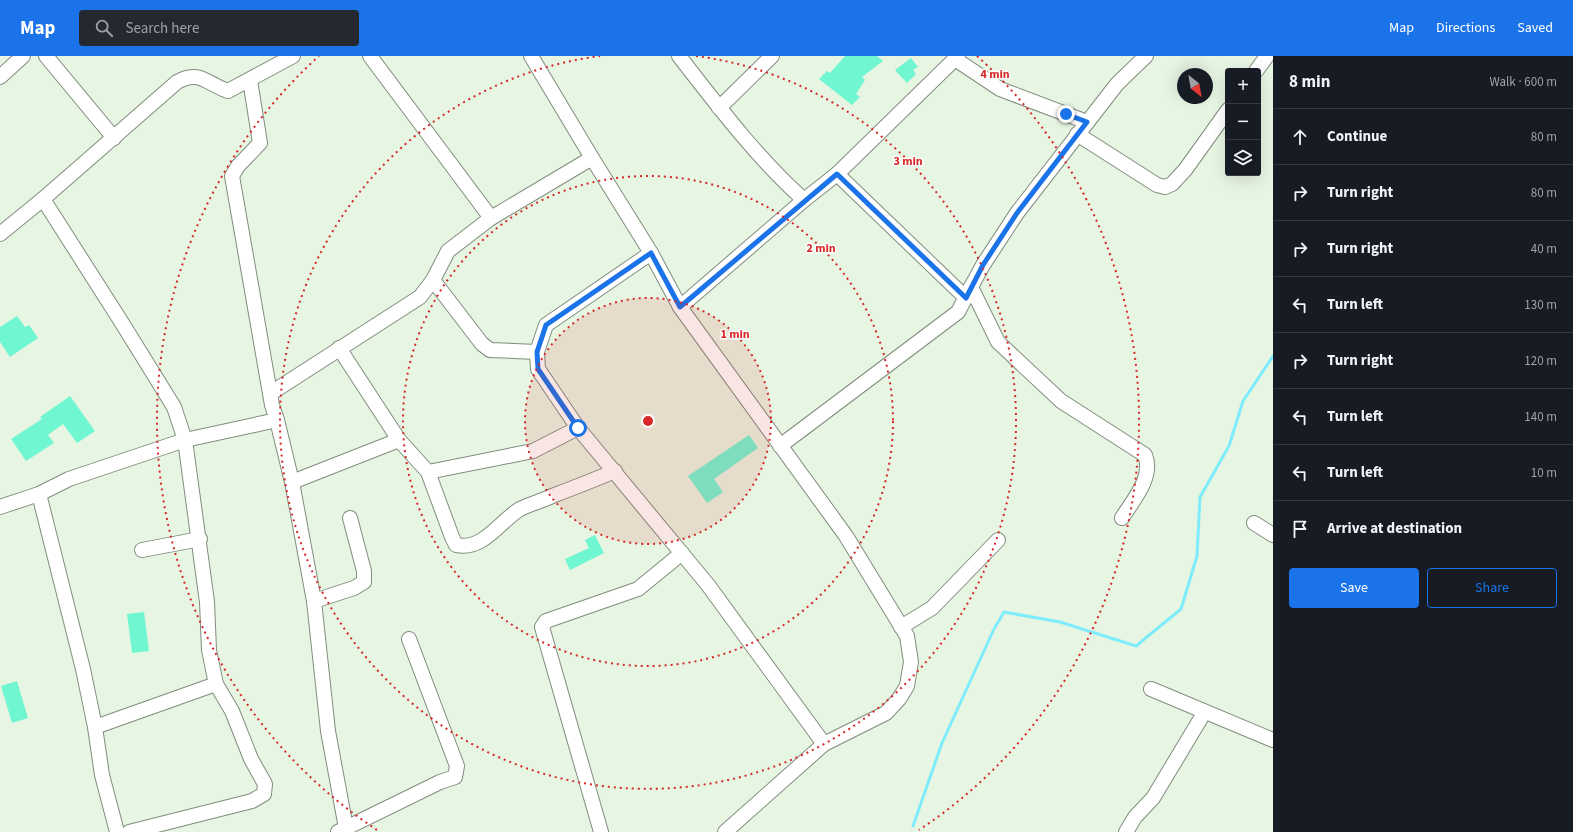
<!DOCTYPE html>
<meta charset="utf-8">
<style>
:root{--surface:#171b24;--page:#242831;--text:#f1f3f6;--muted:#9ea1a6;--line:#363941;--accent:#1a73e8}
body{margin:0;font-family:"Source Sans 3",sans-serif;background:var(--page);color:var(--text)}
.controls{position:absolute;right:12px;top:12px;display:grid;overflow:hidden;border-radius:4px;box-shadow:0 4px 16px #0002}
.controls button{width:36px;height:36px;display:grid;place-items:center;padding:0;border:0;border-bottom:1px solid var(--line);background:var(--surface);color:var(--text);font:20px sans-serif}
.compass{position:absolute;left:1177px;top:12px;width:36px;height:36px;border-radius:50%;background:var(--surface);box-shadow:0 4px 16px #0002;rotate:149deg}
.stop{position:absolute;width:12px;height:12px;margin:-9px;border:3px solid #1a73e8;border-radius:50%;background:#fff}
.stop.end{background:#1a73e8;border-color:#fff;box-shadow:0 1px 4px #0008}
.list{margin:0;padding:0;list-style:none}
h2{display:flex;justify-content:space-between;align-items:center;height:52px;margin:0;padding:0 16px;font-size:17px}
h2 small{font-size:13px;font-weight:400;color:var(--muted)}
.list li{display:grid;grid-template-columns:26px 1fr auto;gap:12px;align-items:center;box-sizing:border-box;height:56px;padding:0 16px;border-top:1px solid var(--line)}
.list b{display:block;font-size:15px;white-space:nowrap}
.list em{font-size:13px;font-style:normal;color:var(--muted)}
.actions{display:flex;gap:8px;padding:12px 16px}
.actions a{flex:1;padding:9px 0;border:1px solid var(--accent);border-radius:4px;text-align:center;font-size:14px;color:var(--accent)}
.actions .main{background:var(--accent);color:#fff}
.icon{flex:none;width:22px;height:22px;fill:none;stroke:currentColor;stroke-width:2;stroke-linecap:round;stroke-linejoin:round}
.map{position:relative;flex:none;width:1273px;height:776px;overflow:hidden}
header{display:flex;align-items:center;gap:24px;box-sizing:border-box;height:56px;padding:0 20px;background:var(--accent);color:#fff}
header strong{font-size:19px}
nav{display:flex;gap:22px;margin-inline-start:auto;font-size:14px}
.search{width:280px;height:36px;background:var(--page);display:flex;align-items:center;gap:10px;box-sizing:border-box;padding:0 14px;border-radius:4px;color:var(--muted);font-size:15px}
main{display:flex}
aside{flex:1;background:var(--surface)}
.map>svg:first-child{display:block}
</style>
<header>
<strong>Map</strong>
<div class="search"><svg class="icon" aria-label="search" viewBox="0 0 24 24"><circle cx="10" cy="10" r="6"/><path d="M15 15l6 6"/></svg>Search here</div>
<nav><a>Map</a><a>Directions</a><a>Saved</a></nav>
</header>
<main>
<div class="map">
<svg width="1273" height="776" viewBox="0 0 1273 776">
<rect width="100%" height="100%" fill="#e7f5e3"/>
<g fill="none" stroke-linecap="round" stroke-linejoin="round">
<path stroke="#7fecfc" stroke-width="3" d="M 913,770 L 942,687 L 994,573 L 1004,556 L 1060,566 L 1136,590 L 1181,553 L 1197,500 L 1200,441 L 1229,390 L 1243,345 L 1273,300"/>
</g>
<g fill="#71f6d2">
<path d="M 845,0 L 877,0 L 883,5 L 862,21 L 865,24 L 856,38 L 860,41 L 852,49 L 819,23 L 827,15 L 830,17 Z"/>
<path d="M 911,2 L 918,11 L 913,14 L 916,18 L 907,27 L 895,14 Z"/>
<path d="M 17,260 L 25,271 L 29,269 L 38,282 L 10,301 L 0,286 L 0,271 Z"/>
<path d="M 70,340 L 95,375 L 77,387 L 63,368 L 48,379 L 54,387 L 26,405 L 11,383 L 42,363 L 40,361 Z"/>
<path d="M 749,379 L 758,392 L 714,423 L 723,436 L 707,447 L 688,420 Z"/>
<path d="M 595,479 L 604,497 L 570,514 L 565,503 L 589,492 L 585,484 Z"/>
<path d="M 144,556 L 149,595 L 132,597 L 127,558 Z"/>
<path d="M 17,625 L 28,662 L 12,667 L 1,630 Z"/>
</g>
<g fill="none" stroke-linecap="round" stroke-linejoin="round">
<g stroke="#808d7d" stroke-width="16">
<g id="minor">
<path d="M 46,0 L 114,82"/>
<path d="M 370,0 L 491,162"/>
<path d="M 531,0 L 592,102 L 651,197 L 546,269 L 537,296 L 538,313 L 578,372 L 708,529 L 824,688"/>
<path d="M 679,0 C 718,50 757,102 804,144 L 837,118 L 958,0"/>
<path d="M 955,3 L 1000,33 L 1087,66"/>
<path d="M 1256,15 L 1267,0"/>
<path d="M 0,21 L 23,0"/>
<path d="M 250,24 L 260,87 L 238,110 L 232,120 L 272,349 L 277,364 L 292,426 L 314,545 L 328,675 L 346,772 L 338,776"/>
<path d="M 719,52 L 772,0"/>
<path d="M 1077,78 L 1157,129 L 1165,131 L 1172,128 L 1185,114 L 1228,54"/>
<path d="M 837,118 L 966,242"/>
<path d="M 0,178 L 43,143"/>
<path d="M 651,197 L 680,251 L 846,480 L 907,580 L 911,606 L 907,630 L 899,643 L 886,657 L 824,688 L 725,776"/>
<path d="M 433,224 L 482,288 L 490,294 L 537,296"/>
<path d="M 680,251 L 804,144"/>
<path d="M 339,292 L 399,384 L 428,416 L 533,395 L 578,372"/>
<path d="M 271,337 L 420,241 L 433,224 L 448,195 L 491,162 L 592,102"/>
<path d="M 780,390 L 958,256 L 971,231"/>
<path d="M 428,416 L 452,481 L 456,489 C 483,495 499,466 520,453 C 530,448 542,445 552,440 C 573,432 594,424 615,415"/>
<path d="M 292,426 L 399,384"/>
<path d="M 39,438 L 83,613 L 95,671 L 102,719 L 117,776"/>
<path d="M 0,451 L 39,438 L 69,423 L 185,384 L 277,364"/>
<path d="M 1122,462 C 1133,444 1154,421 1145,399 L 1061,345 L 998,286 L 971,231 L 983,209 L 1017,157 L 1117,28 L 1146,0"/>
<path d="M 1254,467 L 1273,479"/>
<path d="M 142,494 L 200,483"/>
<path d="M 314,545 L 354,532 L 364,526 L 364,515 L 350,462"/>
<path d="M 901,571 L 932,552 L 998,484"/>
<path d="M 1151,633 L 1273,684"/>
<path d="M 95,671 L 216,628"/>
<path d="M 346,772 L 440,726 L 455,721 L 457,710 L 409,583"/>
<path d="M 129,776 L 252,745 L 264,738 L 265,728 L 251,703 L 232,655 L 216,628 L 209,594 L 207,546 L 185,384 L 174,351 L 122,267 L 43,143 L 177,26 C 199,13 207,28 228,35 L 293,0"/>
<path d="M 601,776 L 542,571 L 546,565 L 638,533 L 682,497"/>
<path d="M 1126,776 L 1135,761 L 1153,742 L 1204,657"/>
</g>
</g>
<use href="#minor" stroke="#fff" stroke-width="14"/>
</g>
<g fill="none" stroke-linecap="round" stroke-linejoin="round">
<path stroke="#1a73e8" stroke-width="5" d="M 578,372 L 538,313 L 537,296 L 546,269 L 651,197 L 680,251 L 837,118 L 966,242 L 983,209 L 1017,157 L 1087,66 L 1066,58"/>
</g>
<circle cx="648" cy="365" r="123" fill="#d62828" fill-opacity=".12"/>
<g fill="none" stroke="#d62828" stroke-width="2" stroke-dasharray="2 4">
<circle cx="648" cy="365" r="123"/>
<circle cx="648" cy="365" r="245"/>
<path d="M696 0A368 368 0 1 1 600 0"/>
<path d="M377 774A491 491 0 0 1 319 0M977 0A491 491 0 0 1 919 774"/>
</g>
<circle cx="648" cy="365" r="6" fill="#d62828" stroke="#fcfffb" stroke-width="2"/>
<g font-size="12" text-anchor="middle" font-weight="bold" fill="#d62828" stroke="#fcfffb" stroke-width="3" stroke-linejoin="round" paint-order="stroke">
<text x="995" y="22">4 min</text>
<text x="908" y="109">3 min</text>
<text x="821" y="196">2 min</text>
<text x="735" y="282">1 min</text>
</g>
</svg>
<div class="controls">
<button>+</button>
<button>−</button>
<button><svg class="icon" aria-label="layers" viewBox="0 0 24 24"><path d="M12 4l9 5-9 5-9-5zM3 14l9 5 9-5"/></svg></button>
</div>
<svg class="compass" viewBox="-18 -18 36 36"><path d="M0-13l5 13h-10z" fill="#e53935"/><path d="M0 13l5-13h-10z" fill="#9ea1a6"/></svg>
<div class="stop" style="left:578px;top:372px"></div>
<div class="stop end" style="left:1066px;top:58px"></div>
</div>
<aside>
<h2>8 min<small>Walk · 600 m</small></h2>
<ul class="list">
<li><svg class="icon" aria-label="ahead" viewBox="0 0 24 24"><path d="M12 20V5M6 11l6-6 6 6"/></svg><div><b>Continue</b></div><em>80 m</em></li>
<li><svg class="icon" aria-label="right" viewBox="0 0 24 24"><path d="M7 20v-9h11M14 6l5 5-5 5"/></svg><div><b>Turn right</b></div><em>80 m</em></li>
<li><svg class="icon" aria-label="right" viewBox="0 0 24 24"><path d="M7 20v-9h11M14 6l5 5-5 5"/></svg><div><b>Turn right</b></div><em>40 m</em></li>
<li><svg class="icon" aria-label="left" viewBox="0 0 24 24"><path d="M17 20v-9H6M10 6l-5 5 5 5"/></svg><div><b>Turn left</b></div><em>130 m</em></li>
<li><svg class="icon" aria-label="right" viewBox="0 0 24 24"><path d="M7 20v-9h11M14 6l5 5-5 5"/></svg><div><b>Turn right</b></div><em>120 m</em></li>
<li><svg class="icon" aria-label="left" viewBox="0 0 24 24"><path d="M17 20v-9H6M10 6l-5 5 5 5"/></svg><div><b>Turn left</b></div><em>140 m</em></li>
<li><svg class="icon" aria-label="left" viewBox="0 0 24 24"><path d="M17 20v-9H6M10 6l-5 5 5 5"/></svg><div><b>Turn left</b></div><em>10 m</em></li>
<li><svg class="icon" aria-label="arrive" viewBox="0 0 24 24"><path d="M6 21V4h12l-3 4 3 4H6"/></svg><div><b>Arrive at destination</b></div></li>
</ul>
<div class="actions"><a class="main">Save</a><a>Share</a></div>
</aside>
</main>
